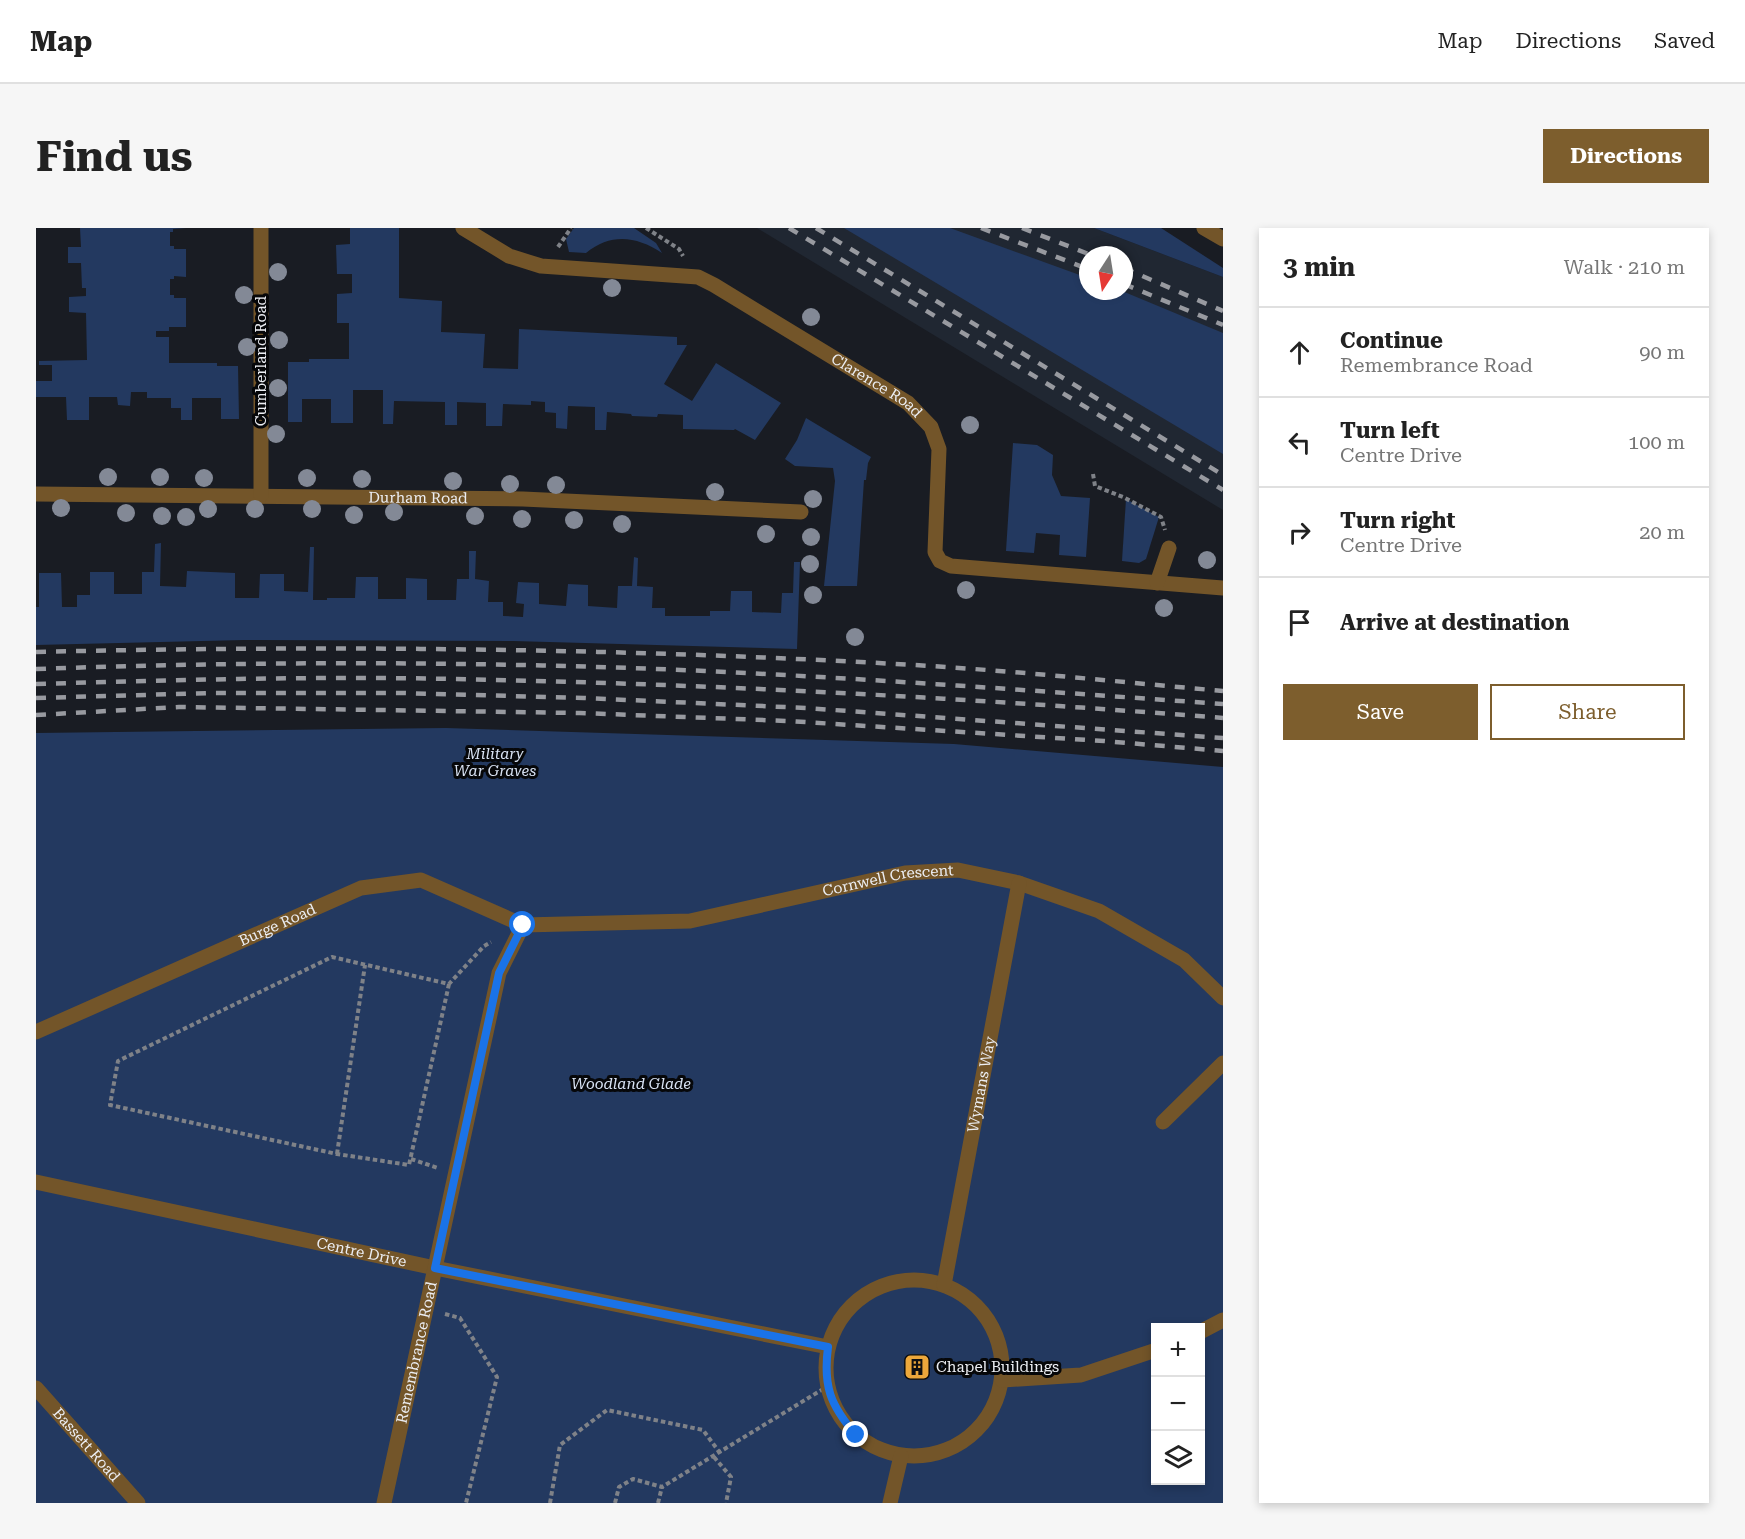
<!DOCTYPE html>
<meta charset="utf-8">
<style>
:root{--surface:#fff;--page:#f6f6f6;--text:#222;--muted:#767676;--line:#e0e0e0;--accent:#7d5e2d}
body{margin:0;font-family:"Roboto Serif",serif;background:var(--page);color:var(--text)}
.controls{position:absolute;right:18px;bottom:18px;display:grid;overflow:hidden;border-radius:0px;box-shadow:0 3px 9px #0003}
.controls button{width:54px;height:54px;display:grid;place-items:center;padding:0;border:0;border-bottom:2px solid var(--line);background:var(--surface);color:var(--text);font:30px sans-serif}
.compass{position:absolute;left:1043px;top:18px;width:54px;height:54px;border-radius:50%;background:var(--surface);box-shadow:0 3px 9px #0003;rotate:192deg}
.stop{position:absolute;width:18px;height:18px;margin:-14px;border:4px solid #1a73e8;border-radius:50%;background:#fff}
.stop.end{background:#1a73e8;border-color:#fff;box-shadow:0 2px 6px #0008}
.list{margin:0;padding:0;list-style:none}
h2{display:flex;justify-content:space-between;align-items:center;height:78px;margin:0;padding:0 24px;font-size:26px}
h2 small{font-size:20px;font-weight:400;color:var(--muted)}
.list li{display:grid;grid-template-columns:39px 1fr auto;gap:18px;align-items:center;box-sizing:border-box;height:90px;padding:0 24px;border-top:2px solid var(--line)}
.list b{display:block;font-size:22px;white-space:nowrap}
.list p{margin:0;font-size:20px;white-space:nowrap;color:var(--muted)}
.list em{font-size:20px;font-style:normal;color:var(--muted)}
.actions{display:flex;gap:12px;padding:18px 24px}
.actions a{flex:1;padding:14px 0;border:2px solid var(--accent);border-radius:0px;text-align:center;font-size:21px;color:var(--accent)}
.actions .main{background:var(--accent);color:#fff}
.icon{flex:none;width:33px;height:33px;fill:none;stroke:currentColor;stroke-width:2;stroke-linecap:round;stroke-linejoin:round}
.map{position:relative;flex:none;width:1187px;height:1275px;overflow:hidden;border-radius:0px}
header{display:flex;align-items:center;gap:36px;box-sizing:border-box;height:84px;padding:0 30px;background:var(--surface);border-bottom:2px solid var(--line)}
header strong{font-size:28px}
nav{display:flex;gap:33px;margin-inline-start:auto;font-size:21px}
.intro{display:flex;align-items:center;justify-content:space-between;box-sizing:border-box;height:144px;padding:0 36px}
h1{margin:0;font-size:42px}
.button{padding:15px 27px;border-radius:0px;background:var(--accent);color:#fff;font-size:21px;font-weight:700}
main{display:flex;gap:36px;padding:0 36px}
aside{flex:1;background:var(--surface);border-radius:0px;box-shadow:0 3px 9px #0003}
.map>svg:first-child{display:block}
</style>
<header>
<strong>Map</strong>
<nav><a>Map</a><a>Directions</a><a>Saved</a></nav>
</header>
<div class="intro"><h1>Find us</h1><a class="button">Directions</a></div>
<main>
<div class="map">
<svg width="1187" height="1275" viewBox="0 0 1187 1275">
<rect width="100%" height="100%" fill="#191c23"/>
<path fill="#202732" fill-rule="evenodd" d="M 721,0 L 1058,0 L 1187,49 L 1187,282 ZM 1052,27 L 1088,27 L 1088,63 L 1052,63 Z"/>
<g fill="#233960" fill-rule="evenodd">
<path d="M 44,0 L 150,0 L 137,1 L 137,4 L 134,4 L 134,18 L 138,18 L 138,21 L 150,21 L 150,49 L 138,48 L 138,51 L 134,51 L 134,67 L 138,67 L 138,70 L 150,70 L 150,99 L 133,99 L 133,103 L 120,103 L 120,109 L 133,109 L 133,135 L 181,135 L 181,138 L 202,138 L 203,191 L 185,191 L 185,170 L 156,170 L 156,192 L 145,192 L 145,180 L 135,180 L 135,170 L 111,170 L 111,164 L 95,164 L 94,178 L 82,177 L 81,169 L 53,169 L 53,192 L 31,192 L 30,169 L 0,169 L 0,153 L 16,153 L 16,137 L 3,137 L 3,133 L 51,132 L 50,85 L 33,84 L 33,69 L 50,68 L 50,60 L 46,60 L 45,35 L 32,35 L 32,19 L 45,19 Z"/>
<path d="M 314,0 L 363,0 L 363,70 L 406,73 L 405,104 L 449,106 L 447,140 L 482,141 L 483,101 L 641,109 L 641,117 L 651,117 L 628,156 L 656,173 L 680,135 L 745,175 L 719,212 L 699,201 L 698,202 L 647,201 L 647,187 L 622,186 L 621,189 L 596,188 L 595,186 L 571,184 L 570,202 L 559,202 L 559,179 L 532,178 L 531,201 L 520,200 L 520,185 L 509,184 L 509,174 L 495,173 L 495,177 L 467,176 L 466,198 L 450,198 L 450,175 L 421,174 L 421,197 L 409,197 L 409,174 L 358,173 L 357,196 L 347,196 L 347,162 L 317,162 L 317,195 L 295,195 L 295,171 L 266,171 L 266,194 L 252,194 L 252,134 L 273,134 L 273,131 L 313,131 L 313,95 L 301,95 L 301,66 L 316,65 L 316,46 L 301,46 L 300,17 L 314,16 Z"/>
<path d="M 538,0 L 598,0 L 620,15 L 626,25 C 600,8 575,5 550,25 L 533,24 L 530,11 Z"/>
<path d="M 808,0 L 914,0 L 1052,50 L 1052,63 L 1086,63 L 1187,105 L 1187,226 Z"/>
<path d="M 1058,0 L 1125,0 L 1187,40 L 1187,49 Z"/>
<path d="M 770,190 L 835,229 L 832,235 L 830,252 L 828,252 L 821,358 L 788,358 L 799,253 L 797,240 L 759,238 L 749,231 L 761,212 Z"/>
<path d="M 977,215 L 1001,217 L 1017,227 L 1016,247 L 1025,268 L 1054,270 L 1050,329 L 1023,327 L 1024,307 L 1000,305 L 998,325 L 970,323 Z"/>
<path d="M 1090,271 L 1123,289 L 1110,331 L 1103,335 L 1086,333 Z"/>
<path d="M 125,315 L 124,358 L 150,359 L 151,343 L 199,345 L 199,370 L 223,370 L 224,346 L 248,346 L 248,363 L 272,364 L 274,319 L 278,319 L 277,372 L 291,372 L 291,370 L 319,370 L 320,349 L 342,349 L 342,371 L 370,371 L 370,350 L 391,351 L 391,372 L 420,372 L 421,351 L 433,351 L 433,323 L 440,323 L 439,351 L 453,353 L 452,374 L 467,374 L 467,388 L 487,389 L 488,376 L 480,375 L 482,354 L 503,355 L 503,376 L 530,378 L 532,356 L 552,357 L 552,378 L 581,380 L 582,358 L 596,358 L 598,329 L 602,330 L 601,358 L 617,359 L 616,380 L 629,380 L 629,388 L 674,388 L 674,383 L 694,383 L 695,363 L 716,363 L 716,384 L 745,385 L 746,365 L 757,365 L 758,334 L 764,334 L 761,421 L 477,413 L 208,412 L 0,417 L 0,379 L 3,379 L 3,345 L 25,345 L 26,379 L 41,379 L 41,367 L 54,367 L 54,344 L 78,344 L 78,366 L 106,366 L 106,344 L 118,344 L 119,316 Z"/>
<path d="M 410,500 L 918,516 L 1187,539 L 1187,1275 L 0,1275 L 0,505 ZM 1120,1100 L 1164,1100 L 1164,1252 L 1120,1252 Z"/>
</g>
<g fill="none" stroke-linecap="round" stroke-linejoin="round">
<g stroke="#7f8288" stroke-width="4" stroke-dasharray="4.5 3" stroke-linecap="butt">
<path d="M 610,0 L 643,21 L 647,28"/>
<path d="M 522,19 L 535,0"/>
<path d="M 1057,246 L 1059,258 L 1087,269 L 1125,289 L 1129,302"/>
<path d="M 413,756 L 373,937 L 301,926 L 74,877 L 82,833 L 296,729 L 413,756 L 448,718 L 455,714"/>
<path d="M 301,926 L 329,737"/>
<path d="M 375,931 L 402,940"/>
<path d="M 409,1086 L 424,1090 L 461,1149 L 430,1275"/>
<path d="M 678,1229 L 695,1249 L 690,1275"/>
<path d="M 514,1275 L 524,1217 L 571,1182 L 667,1202 L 684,1225"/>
<path d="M 579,1275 L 583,1259 L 597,1251 L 626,1259 L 792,1158"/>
<path d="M 622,1275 L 626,1259"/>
</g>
<g stroke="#735529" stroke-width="15">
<path id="s1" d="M 427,0 L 473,28 L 505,38 L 662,49 L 678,57 L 872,175 L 895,199 L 903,221 L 899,324 L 904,333 L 915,338 L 1187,360"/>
<path d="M 1168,0 L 1187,11"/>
<path id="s2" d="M 0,266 L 487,271 L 765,284"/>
<path d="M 225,267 L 225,0"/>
<path d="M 1121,355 L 1133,320"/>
<path id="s3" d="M 0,804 L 325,660 L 385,652 L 487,697 L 654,693 L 869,645 L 922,642 L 983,655 L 1063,683 L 1148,732 L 1187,770"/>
<path d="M 1127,894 L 1187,835"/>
<path id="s4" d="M 0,954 L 399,1040 L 792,1119"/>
<circle cx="878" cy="1140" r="88"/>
<path id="s5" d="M 908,1057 L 983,655"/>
<path d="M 1164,1104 L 1187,1092"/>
<path d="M 966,1152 L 1045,1147 L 1120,1122"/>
<path id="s6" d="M 0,1160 L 102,1275"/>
<path id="s7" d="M 348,1275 L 463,745 L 487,697"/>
<path d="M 854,1275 L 865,1228"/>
</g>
<g stroke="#989aa0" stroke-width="4.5" stroke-dasharray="10 10" stroke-linecap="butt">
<path d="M 753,0 L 1187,262"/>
<path d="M 780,0 L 1187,247"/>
<path d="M 945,0 L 1052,41"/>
<path d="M 986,0 L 1055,27"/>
<path d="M 1088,40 L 1187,83"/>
<path d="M 1088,56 L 1187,97"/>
<path d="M 0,424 C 293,417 585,420 878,437 C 981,443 1084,454 1187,463"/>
<path d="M 0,441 C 222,433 446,433 669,443 C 842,451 1014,464 1187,476"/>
<path d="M 0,456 C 139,452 279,448 418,451 C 675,456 931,470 1187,490"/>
<path d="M 0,470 L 177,465 L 366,465 L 548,470 L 770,480 L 1187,510"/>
<path d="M 0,487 L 143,479 L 544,485 L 752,493 L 1068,513 L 1187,523"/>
</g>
</g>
<g fill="#838996">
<circle cx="242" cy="44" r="9"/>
<circle cx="576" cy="60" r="9"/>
<circle cx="208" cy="67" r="9"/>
<circle cx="775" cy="89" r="9"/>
<circle cx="243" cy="112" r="9"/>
<circle cx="211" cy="119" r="9"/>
<circle cx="242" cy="160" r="9"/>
<circle cx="934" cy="197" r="9"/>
<circle cx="240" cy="206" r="9"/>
<circle cx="72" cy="249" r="9"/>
<circle cx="124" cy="249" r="9"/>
<circle cx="168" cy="250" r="9"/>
<circle cx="271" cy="250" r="9"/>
<circle cx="326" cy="251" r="9"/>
<circle cx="417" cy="253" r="9"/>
<circle cx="474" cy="256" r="9"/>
<circle cx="520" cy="257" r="9"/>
<circle cx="679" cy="264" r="9"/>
<circle cx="777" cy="271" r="9"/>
<circle cx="25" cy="280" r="9"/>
<circle cx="172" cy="281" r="9"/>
<circle cx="219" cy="281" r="9"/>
<circle cx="276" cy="281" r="9"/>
<circle cx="358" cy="284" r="9"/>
<circle cx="90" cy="285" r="9"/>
<circle cx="318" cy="287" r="9"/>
<circle cx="126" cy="288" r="9"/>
<circle cx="439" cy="288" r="9"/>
<circle cx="150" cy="289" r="9"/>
<circle cx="486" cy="291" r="9"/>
<circle cx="538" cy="292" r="9"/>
<circle cx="586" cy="296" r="9"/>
<circle cx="730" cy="306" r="9"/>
<circle cx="775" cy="309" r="9"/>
<circle cx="1171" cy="332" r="9"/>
<circle cx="774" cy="336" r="9"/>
<circle cx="930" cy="362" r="9"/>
<circle cx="777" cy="367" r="9"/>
<circle cx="1128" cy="380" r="9"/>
<circle cx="819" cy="409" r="9"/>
</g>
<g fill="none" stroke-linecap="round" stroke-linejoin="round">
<path stroke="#1a73e8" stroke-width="8" d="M 487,697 L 463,745 L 399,1040 L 792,1119 C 787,1158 794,1177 820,1207"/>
</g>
<defs>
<g id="building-square" transform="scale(1.35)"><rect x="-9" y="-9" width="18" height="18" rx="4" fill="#eda83b" stroke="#060709"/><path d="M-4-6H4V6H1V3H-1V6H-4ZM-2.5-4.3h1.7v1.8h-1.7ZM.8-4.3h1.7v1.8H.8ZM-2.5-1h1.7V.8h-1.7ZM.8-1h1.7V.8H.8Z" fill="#111"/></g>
</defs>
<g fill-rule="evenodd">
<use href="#building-square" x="881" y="1139"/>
</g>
<g text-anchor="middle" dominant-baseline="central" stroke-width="6" stroke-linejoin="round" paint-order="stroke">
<g font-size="15" fill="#eceef3" stroke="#060709">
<text transform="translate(225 133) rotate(-90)">Cumberland Road</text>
<text stroke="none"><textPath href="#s1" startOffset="454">Clarence Road</textPath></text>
<text stroke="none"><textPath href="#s2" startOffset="382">Durham Road</textPath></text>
<text stroke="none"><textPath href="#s3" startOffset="897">Cornwell Crescent</textPath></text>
<text stroke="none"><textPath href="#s3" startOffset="264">Burge Road</textPath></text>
<text stroke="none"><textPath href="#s5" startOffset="204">Wymans Way</textPath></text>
<text stroke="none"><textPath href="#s4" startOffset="333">Centre Drive</textPath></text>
<text stroke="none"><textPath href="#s7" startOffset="154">Remembrance Road</textPath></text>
<text stroke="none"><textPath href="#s6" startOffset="76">Bassett Road</textPath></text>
</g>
<g font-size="15" font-style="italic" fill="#d9e3f4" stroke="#060709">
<text x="459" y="526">Military<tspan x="459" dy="17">War Graves</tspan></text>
<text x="595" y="856">Woodland Glade</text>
</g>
<g font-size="15" fill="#eceef3" stroke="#060709" text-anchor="start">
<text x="900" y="1139">Chapel Buildings</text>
</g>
</g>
</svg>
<div class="controls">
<button>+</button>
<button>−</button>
<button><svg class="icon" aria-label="layers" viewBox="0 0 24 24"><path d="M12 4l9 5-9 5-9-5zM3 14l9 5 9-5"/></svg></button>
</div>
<svg class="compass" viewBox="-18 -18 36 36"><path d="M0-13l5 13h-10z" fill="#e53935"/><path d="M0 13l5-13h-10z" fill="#767676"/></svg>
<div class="stop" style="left:487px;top:697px"></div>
<div class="stop end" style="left:820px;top:1207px"></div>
</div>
<aside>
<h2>3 min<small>Walk · 210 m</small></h2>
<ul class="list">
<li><svg class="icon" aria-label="ahead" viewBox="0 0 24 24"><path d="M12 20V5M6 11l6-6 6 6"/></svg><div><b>Continue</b><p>Remembrance Road</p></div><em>90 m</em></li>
<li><svg class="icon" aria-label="left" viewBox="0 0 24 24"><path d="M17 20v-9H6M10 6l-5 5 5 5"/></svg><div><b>Turn left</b><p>Centre Drive</p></div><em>100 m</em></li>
<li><svg class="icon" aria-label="right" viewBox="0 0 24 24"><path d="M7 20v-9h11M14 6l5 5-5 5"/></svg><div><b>Turn right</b><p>Centre Drive</p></div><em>20 m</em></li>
<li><svg class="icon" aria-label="arrive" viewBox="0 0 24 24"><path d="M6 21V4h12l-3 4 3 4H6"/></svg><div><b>Arrive at destination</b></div></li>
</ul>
<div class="actions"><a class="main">Save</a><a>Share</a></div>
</aside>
</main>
